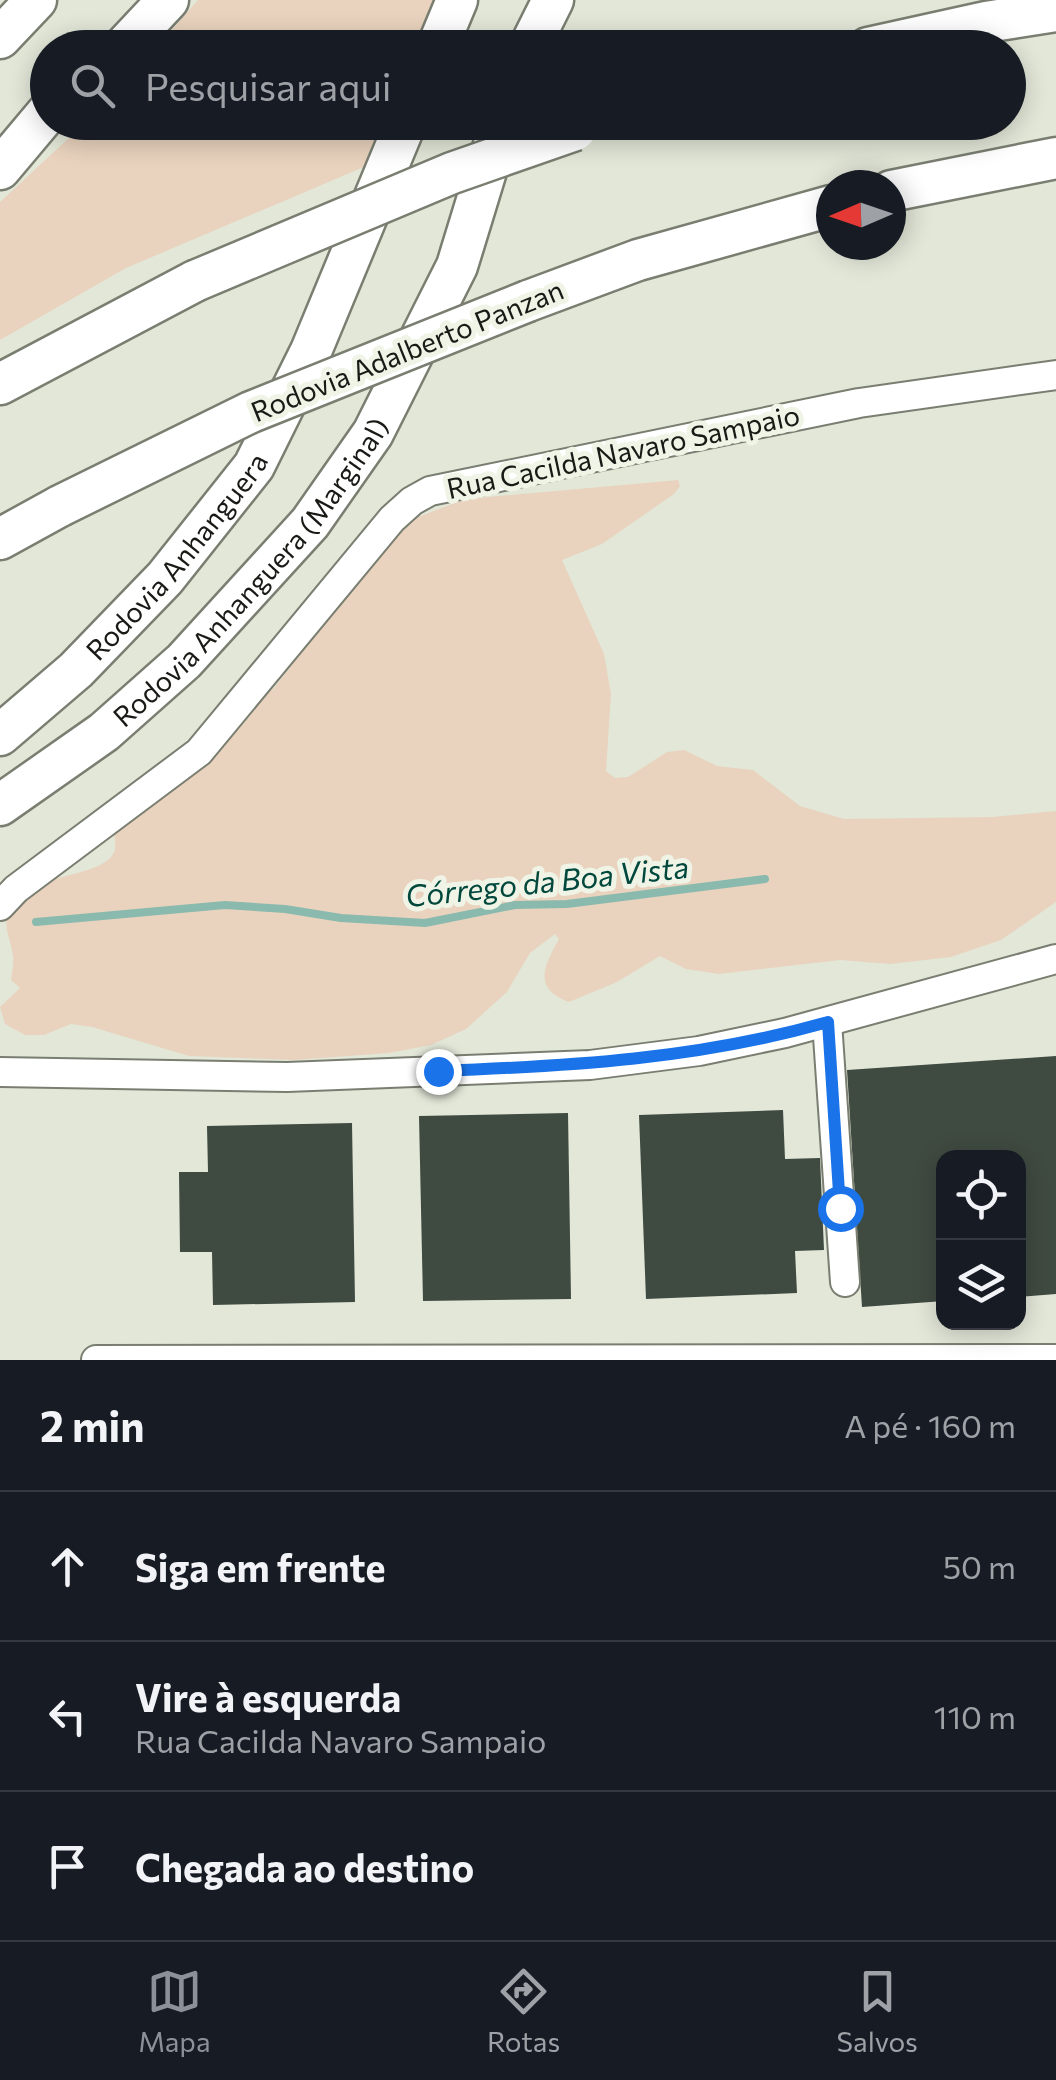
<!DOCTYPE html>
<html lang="pt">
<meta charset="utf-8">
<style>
:root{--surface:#171b24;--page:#242831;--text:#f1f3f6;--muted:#9ea1a6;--line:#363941;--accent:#8c9099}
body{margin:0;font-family:Commissioner,sans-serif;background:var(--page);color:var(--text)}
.controls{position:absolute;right:30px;bottom:30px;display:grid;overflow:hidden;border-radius:20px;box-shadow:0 5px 25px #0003}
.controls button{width:90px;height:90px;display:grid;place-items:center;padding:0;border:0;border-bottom:2px solid var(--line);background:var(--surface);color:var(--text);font:50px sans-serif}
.compass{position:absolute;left:816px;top:170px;width:90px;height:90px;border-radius:50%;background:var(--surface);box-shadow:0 5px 25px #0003;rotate:268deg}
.stop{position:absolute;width:30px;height:30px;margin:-22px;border:8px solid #1a73e8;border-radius:50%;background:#fff}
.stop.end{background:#1a73e8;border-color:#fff;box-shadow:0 2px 10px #0008}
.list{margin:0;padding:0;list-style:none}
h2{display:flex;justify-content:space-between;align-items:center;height:130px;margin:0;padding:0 40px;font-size:42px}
h2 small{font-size:32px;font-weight:400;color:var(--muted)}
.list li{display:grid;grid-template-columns:65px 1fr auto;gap:30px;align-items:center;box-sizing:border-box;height:150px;padding:0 40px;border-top:2px solid var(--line)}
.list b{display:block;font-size:38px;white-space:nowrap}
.list p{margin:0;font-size:32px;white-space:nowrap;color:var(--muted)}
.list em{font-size:32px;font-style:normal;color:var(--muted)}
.icon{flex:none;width:55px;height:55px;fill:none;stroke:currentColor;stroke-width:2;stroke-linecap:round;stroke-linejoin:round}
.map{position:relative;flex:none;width:1056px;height:1360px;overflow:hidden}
.search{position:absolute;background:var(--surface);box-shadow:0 5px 25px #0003;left:30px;right:30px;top:30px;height:110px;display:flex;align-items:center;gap:25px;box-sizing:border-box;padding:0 35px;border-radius:55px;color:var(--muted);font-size:38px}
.sheet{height:580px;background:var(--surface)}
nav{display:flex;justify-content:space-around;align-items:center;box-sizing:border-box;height:140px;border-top:2px solid var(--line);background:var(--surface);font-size:28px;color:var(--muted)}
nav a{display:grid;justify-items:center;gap:5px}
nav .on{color:var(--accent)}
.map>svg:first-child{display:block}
</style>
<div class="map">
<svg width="1056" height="1360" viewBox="0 0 1056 1360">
<rect width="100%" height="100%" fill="#e2e7d8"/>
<g fill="#e9d3be">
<path d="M 198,0 L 442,0 L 423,47 L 156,48 Z"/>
<path d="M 85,123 L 394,123 L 378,161 L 126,268 L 0,340 L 0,202 Z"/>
<path d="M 678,480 L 680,486 L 674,494 L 602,544 L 562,560 L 604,654 L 611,694 L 606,771 L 615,778 L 628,777 L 667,752 L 684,750 L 717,766 L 753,770 L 800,806 L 844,819 L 993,817 L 1056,811 L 1056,902 L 1001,940 L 951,957 L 890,964 L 840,960 L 719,974 L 686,969 L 660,956 L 617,982 L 569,1002 C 532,988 544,966 559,939 L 555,934 L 530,953 L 507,992 L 466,1029 L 431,1045 L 389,1053 L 294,1060 L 189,1056 L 92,1027 L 71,1024 L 44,1035 L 25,1035 L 5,1024 L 0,1007 L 20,988 L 11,980 C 12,972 14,964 13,956 C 11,939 2,927 9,910 C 24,870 105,881 115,850 C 116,843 114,833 113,826 L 274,688 L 315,635 L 333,596 L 350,573 L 418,517 L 465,499 Z"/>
</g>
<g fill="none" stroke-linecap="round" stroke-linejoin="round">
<path stroke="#8abaae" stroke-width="8" d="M 36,922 L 225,905 L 285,909 L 341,918 L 425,923 L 515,905 L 567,904 L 765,879"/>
</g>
<g fill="#3f4a41">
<path d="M 1056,1056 L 1056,1294 L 1018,1297 L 1018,1158 L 944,1158 L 944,1301 L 862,1307 L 847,1070 Z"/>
<path d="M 783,1110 L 785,1159 L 820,1158 L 824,1250 L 795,1251 L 797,1293 L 646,1299 L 639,1115 Z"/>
<path d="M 568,1113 L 571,1299 L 423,1301 L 419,1116 Z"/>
<path d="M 352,1123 L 355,1302 L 213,1305 L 212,1252 L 180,1252 L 179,1172 L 208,1172 L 207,1126 Z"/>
</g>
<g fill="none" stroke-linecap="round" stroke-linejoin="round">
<g stroke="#797e71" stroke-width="32">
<g id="minor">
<path d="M 0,906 L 16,889 L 199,752 L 392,519 L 412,501 L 430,491 L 859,403 L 1056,375"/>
<path d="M 827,1022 L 845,1282"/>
<path d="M 0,1072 L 287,1077 L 590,1065 L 699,1051 L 785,1033 L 1056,959"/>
<path d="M 96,1360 L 1056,1359"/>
</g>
</g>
<g stroke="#797e71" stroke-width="45">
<g id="highway">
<path d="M 0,38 L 36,0"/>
<path d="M 123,48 L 168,0"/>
<path d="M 437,48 L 457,0"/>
<path d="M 529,48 L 553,0"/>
<path d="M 868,48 L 986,22 L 1056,11"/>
<path d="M 0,169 L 48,112"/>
<path d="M 891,191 L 1056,158"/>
<path d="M 528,301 L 638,260 L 831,206"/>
<path d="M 0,384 L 195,281"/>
<path d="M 0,539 L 60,506"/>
<path id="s1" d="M 0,735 L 76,670 L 165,578 L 254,466 L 311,351 L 406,122"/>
<path id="s2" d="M 0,805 L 104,732 L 184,661 L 310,523 L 373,433 L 457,266 L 501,122"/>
</g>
</g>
<use href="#minor" stroke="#fff" stroke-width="28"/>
<use href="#highway" stroke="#fff" stroke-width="40"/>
<g stroke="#797e71" stroke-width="45" stroke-linecap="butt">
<g id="highway-bridge">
<path d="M 195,281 L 452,173 L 575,130"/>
<path d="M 60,506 L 251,412 L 528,301"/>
</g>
</g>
<use href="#highway-bridge" stroke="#fff" stroke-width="40"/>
</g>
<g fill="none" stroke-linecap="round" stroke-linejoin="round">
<path stroke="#1a73e8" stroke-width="12" d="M 438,1071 C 573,1066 697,1059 828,1022 L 840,1208"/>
</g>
<g text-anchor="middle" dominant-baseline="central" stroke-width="10" stroke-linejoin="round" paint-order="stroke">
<g font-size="28" fill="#181a15" stroke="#eff4e6">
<text transform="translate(407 350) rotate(-22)">Rodovia Adalberto Panzan</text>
<text transform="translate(623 451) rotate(-12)">Rua Cacilda Navaro Sampaio</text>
<text stroke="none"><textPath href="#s1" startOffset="252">Rodovia Anhanguera</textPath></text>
<text stroke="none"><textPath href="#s2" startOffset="345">Rodovia Anhanguera (Marginal)</textPath></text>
</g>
<g font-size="30" font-style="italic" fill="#00473c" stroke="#eff4e6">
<text transform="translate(547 880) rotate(-6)">Córrego da Boa Vista</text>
</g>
</g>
</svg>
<div class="controls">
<button><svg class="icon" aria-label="locate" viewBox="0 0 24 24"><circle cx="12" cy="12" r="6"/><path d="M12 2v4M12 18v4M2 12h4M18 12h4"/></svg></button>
<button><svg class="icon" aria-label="layers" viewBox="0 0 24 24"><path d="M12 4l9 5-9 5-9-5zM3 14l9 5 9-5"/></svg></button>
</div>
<svg class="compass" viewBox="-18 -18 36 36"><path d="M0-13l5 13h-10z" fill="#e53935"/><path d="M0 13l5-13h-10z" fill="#9ea1a6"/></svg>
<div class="stop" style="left:840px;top:1208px"></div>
<div class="stop end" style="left:438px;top:1071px"></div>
<div class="search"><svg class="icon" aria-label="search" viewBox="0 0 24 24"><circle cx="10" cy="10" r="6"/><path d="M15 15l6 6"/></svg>Pesquisar aqui</div>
</div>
<section class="sheet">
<h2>2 min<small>A pé · 160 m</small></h2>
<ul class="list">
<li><svg class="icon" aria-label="ahead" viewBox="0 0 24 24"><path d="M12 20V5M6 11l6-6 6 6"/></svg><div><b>Siga em frente</b></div><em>50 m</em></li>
<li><svg class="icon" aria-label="left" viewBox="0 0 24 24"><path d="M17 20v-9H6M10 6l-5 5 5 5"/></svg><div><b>Vire à esquerda</b><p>Rua Cacilda Navaro Sampaio</p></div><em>110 m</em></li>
<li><svg class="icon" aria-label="arrive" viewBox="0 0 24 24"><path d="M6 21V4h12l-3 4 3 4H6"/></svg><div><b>Chegada ao destino</b></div></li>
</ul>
</section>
<nav>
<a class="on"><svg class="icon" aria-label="map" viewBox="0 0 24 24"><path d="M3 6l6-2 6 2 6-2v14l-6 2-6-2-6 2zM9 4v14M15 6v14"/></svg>Mapa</a>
<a><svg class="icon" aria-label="directions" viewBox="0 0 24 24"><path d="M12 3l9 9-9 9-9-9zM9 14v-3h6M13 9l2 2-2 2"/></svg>Rotas</a>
<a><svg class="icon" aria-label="saved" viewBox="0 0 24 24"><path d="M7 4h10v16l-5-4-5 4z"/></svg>Salvos</a>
</nav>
